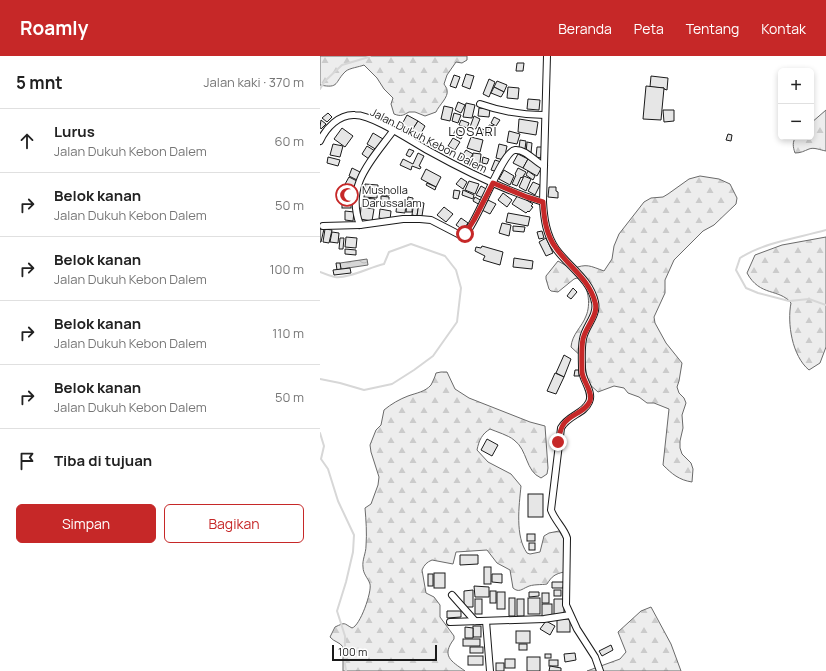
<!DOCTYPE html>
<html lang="id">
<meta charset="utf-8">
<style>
:root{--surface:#fff;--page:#f2f2f2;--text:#222;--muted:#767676;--line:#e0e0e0;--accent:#c62828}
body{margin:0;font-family:Manrope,sans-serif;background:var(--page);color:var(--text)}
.controls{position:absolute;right:12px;top:12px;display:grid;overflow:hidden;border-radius:6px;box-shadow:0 2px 6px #0003}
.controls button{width:36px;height:36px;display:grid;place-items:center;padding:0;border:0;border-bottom:1px solid var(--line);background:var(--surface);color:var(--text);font:20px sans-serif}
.scale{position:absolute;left:12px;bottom:10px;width:105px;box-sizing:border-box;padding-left:4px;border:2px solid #1a1a1a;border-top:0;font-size:11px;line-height:14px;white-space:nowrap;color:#1a1a1a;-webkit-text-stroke:3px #fff;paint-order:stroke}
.stop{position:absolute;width:12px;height:12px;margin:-9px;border:3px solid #c62828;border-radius:50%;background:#fff}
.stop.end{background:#c62828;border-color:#fff;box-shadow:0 1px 4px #0008}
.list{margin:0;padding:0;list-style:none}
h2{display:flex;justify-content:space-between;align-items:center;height:52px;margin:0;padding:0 16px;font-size:17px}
h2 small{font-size:13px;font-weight:400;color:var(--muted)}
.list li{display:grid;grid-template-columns:26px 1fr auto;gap:12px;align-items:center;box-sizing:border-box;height:64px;padding:0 16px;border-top:1px solid var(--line)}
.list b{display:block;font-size:15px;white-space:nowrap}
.list p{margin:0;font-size:13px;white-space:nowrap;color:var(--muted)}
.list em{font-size:13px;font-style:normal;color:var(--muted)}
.actions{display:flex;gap:8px;padding:12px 16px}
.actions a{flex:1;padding:9px 0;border:1px solid var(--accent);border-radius:6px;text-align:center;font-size:14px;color:var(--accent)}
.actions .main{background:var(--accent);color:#fff}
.icon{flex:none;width:22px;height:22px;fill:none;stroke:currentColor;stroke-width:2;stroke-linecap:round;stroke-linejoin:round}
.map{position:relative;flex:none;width:506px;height:615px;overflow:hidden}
header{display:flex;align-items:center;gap:24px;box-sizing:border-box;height:56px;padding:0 20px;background:var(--accent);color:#fff}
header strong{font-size:19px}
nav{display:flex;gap:22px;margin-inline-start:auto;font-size:14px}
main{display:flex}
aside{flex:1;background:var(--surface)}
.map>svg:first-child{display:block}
</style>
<header>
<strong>Roamly</strong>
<nav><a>Beranda</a><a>Peta</a><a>Tentang</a><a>Kontak</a></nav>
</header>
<main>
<aside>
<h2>5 mnt<small>Jalan kaki · 370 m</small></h2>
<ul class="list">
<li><svg class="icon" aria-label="ahead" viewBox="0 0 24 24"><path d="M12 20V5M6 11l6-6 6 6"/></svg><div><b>Lurus</b><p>Jalan Dukuh Kebon Dalem</p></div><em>60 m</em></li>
<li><svg class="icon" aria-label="right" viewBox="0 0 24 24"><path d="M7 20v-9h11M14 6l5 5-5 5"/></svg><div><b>Belok kanan</b><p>Jalan Dukuh Kebon Dalem</p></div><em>50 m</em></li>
<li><svg class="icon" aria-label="right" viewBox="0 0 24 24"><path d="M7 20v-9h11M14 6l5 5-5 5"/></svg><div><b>Belok kanan</b><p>Jalan Dukuh Kebon Dalem</p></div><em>100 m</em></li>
<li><svg class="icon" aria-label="right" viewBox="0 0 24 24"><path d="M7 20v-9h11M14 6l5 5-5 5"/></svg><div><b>Belok kanan</b><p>Jalan Dukuh Kebon Dalem</p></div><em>110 m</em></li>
<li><svg class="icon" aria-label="right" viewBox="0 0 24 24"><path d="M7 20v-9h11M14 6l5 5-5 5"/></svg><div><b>Belok kanan</b><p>Jalan Dukuh Kebon Dalem</p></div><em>50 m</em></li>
<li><svg class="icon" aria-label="arrive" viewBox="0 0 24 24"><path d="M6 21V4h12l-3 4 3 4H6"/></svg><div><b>Tiba di tujuan</b></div></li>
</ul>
<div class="actions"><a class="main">Simpan</a><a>Bagikan</a></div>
</aside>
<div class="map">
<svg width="506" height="615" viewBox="0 0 506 615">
<defs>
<pattern id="forest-firs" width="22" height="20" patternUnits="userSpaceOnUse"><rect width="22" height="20" fill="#ededed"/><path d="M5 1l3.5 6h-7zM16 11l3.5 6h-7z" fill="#cbcbcb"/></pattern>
<pattern id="water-waves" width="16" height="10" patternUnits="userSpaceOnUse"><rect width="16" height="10" fill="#d7d7d7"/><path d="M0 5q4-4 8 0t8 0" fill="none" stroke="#b8b8b8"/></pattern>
</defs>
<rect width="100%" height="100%" fill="#fff"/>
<g fill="url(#forest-firs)" stroke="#6a6a6a">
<path d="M 0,0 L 147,0 L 147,4 L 142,7 L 136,6 L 127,19 L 124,28 C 125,30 127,32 127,34 C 129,41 119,49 116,56 L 105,60 L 95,56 L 89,56 C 83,59 82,61 74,58 L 71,48 L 73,42 L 64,33 L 57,22 L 44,9 C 39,11 30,12 26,15 C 14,26 20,33 0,29 Z"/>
<path d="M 506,54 L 506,95 C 500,94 494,91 489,93 C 484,95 481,97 475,97 C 473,91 472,86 476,81 L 491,81 L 491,67 Z"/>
<path d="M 380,120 L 399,123 L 410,128 L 417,142 L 416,148 L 394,169 L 383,175 L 354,204 L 345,224 L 345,237 L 334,261 L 335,267 L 346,287 L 362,307 L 359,325 L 357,331 L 359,337 L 364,342 L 366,347 L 362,359 L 363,372 L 360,385 L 360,392 L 362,398 L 371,407 L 373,413 L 372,426 C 359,424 352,418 343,409 L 349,353 L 334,347 L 327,347 L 319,341 L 308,337 L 304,332 L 294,330 L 278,336 L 268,327 L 264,303 L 251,291 C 252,278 262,271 266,260 C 271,249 269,228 257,222 L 254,223 L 238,236 L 231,235 L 229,233 L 226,223 L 226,220 L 238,205 L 252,213 C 267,207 270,210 284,215 L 292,203 L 294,190 L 299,178 L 324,146 L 331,142 L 343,141 L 348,138 L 369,123 Z"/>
<path d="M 506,181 L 506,291 L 500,307 L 489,314 C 472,300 467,267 471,247 C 459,232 440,241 427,217 L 435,199 L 462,189 Z"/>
<path d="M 121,316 L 127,316 L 135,333 L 149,342 L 210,366 L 225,370 L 228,412 L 227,418 L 221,422 C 205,415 208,394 194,384 C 188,379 177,376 170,373 C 162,378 159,384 157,394 L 168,406 L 191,418 L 201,430 C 199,450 195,480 207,497 L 210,498 L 220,496 L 224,480 L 229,477 L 239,475 L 244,483 L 244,516 C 235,518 232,520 227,528 C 222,529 212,528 207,531 C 202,533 199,537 193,532 L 190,514 L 177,507 L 167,494 L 136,496 L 133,508 L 112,504 C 107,506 104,509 102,514 L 106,537 L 114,541 L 120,549 L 120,561 L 134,580 L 134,583 C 121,600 131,605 145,615 L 23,615 L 23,591 C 20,586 14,586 10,581 L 15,571 C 26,566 23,567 32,572 C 40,570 52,536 50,528 C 48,522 43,518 43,511 C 42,504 46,497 46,490 C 47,477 46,464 45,452 L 51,448 L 58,429 L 59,421 L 51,396 L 50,389 L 56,374 L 61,369 L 64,354 C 71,348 80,343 88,340 C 96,337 105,336 111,329 C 113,325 115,321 116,317 Z"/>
<path d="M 331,551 L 351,588 L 361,615 L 267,615 L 300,603 L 306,596 L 298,576 L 321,555 Z"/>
</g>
<path fill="url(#water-waves)" stroke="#6a6a6a" d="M 47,203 L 48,209 L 21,213 L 20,207 Z"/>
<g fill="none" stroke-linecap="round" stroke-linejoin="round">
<g stroke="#d7d7d7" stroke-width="2">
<path d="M 0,33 L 5,25 L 22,9 L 49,1 L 50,0"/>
<path d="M 506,174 C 478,182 445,186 420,202 L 416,214 L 426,232 L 438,237 L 469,245 L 489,243 L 506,249"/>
<path d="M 0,216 C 5,218 10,220 15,221 C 28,223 50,211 64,208 L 69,196 L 91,188 L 125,200 L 136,214 L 141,232 L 137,266 L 113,300 L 94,314 L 72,328 L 44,334 L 20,327 L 0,323"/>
<path d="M 0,377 L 4,390 L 1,403 L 8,413 L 18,445 L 34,479 L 33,496 L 26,526 L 17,555 L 25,580 L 25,608 L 26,615"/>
</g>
</g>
<g fill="#e6e6e6" stroke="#1a1a1a">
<path d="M 197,7 L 204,7 L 203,15 L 196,15 Z"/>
<path d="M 146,18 L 154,20 L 150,33 L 142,30 Z"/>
<path d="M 134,19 L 140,21 L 136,32 L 130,30 Z"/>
<path d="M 331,20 L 348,22 L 347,34 L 344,33 L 344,32 L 330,31 Z"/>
<path d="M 169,23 L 175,26 L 169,41 L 163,38 Z"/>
<path d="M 177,25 L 187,29 L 184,36 L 174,31 Z"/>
<path d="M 326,30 L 344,32 L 341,64 L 323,63 Z"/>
<path d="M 174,31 L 184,36 L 181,41 L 171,37 Z"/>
<path d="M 188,31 L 199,32 L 198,43 L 187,42 Z"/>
<path d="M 208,43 L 220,44 L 219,54 L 207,53 Z"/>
<path d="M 138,46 L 145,49 L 141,57 L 135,54 Z"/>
<path d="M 146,47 L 155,49 L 152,62 L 143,61 Z"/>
<path d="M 124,50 L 133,52 L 130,65 L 121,63 Z"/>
<path d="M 159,52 L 170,53 L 169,61 L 158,60 Z"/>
<path d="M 343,54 L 354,54 L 354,65 L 344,66 Z"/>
<path d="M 8,57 L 12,61 L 7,66 L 2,62 Z"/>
<path d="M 134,57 L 141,59 L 138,67 L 132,65 Z"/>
<path d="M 87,59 L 98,65 L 91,76 L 81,70 Z"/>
<path d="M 154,60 L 160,63 L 156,73 L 150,71 Z"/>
<path d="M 174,61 L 180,64 L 176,70 L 171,67 Z"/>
<path d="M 199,63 L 218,66 L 216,79 L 198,76 Z"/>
<path d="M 1,64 L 6,68 L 1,73 L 0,71 Z"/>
<path d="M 141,64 L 149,67 L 147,72 L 139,69 Z"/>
<path d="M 98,65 L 105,70 L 99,81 L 91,76 Z"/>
<path d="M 169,69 L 175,70 L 173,80 L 167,79 Z"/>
<path d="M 22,72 L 33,80 L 25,91 L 14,83 Z"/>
<path d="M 159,72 L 165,74 L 163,79 L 157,76 Z"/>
<path d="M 136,73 L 144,77 L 141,83 L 133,79 Z"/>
<path d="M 189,75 L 200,78 L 197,88 L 187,86 Z"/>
<path d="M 53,77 L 63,83 L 57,94 L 47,88 Z"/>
<path d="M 408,78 L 412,79 L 411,85 L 406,84 Z"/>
<path d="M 151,81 L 163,84 L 160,96 L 147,92 Z"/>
<path d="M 133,82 L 140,86 L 135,94 L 128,90 Z"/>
<path d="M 200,84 L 206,85 L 205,93 L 199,92 Z"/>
<path d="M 207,86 L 212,87 L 211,97 L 206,97 Z"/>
<path d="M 13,88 L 23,90 L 20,101 L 10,99 Z"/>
<path d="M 179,88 L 187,90 L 184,104 L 176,102 Z"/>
<path d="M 47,90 L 55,95 L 49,103 L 42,98 Z"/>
<path d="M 217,91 L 222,91 L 221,102 L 216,101 Z"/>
<path d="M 89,93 L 94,95 L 90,101 L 86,99 Z"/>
<path d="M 146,94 L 153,98 L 147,107 L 140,103 Z"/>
<path d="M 98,97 L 104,100 L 99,110 L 101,111 L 100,113 L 92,110 L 91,114 L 80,109 L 83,103 L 93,108 Z"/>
<path d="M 153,97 L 161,98 L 160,107 L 152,106 Z"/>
<path d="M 198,98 L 208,103 L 203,112 L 193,107 Z"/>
<path d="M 8,101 L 20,104 L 18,110 L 7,107 Z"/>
<path d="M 163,101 L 169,103 L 167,108 L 162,107 Z"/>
<path d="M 208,103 L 222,111 L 217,120 L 203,112 Z"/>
<path d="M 175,104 L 181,106 L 178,116 L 171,114 Z"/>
<path d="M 32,112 L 40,116 L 37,124 L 29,120 Z"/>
<path d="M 198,112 L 206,116 L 202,122 L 201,121 L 197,130 L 192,128 L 196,119 L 195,118 Z"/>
<path d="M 106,113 L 121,121 L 116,131 L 101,123 Z"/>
<path d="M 184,114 L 194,120 L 190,129 L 179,123 Z"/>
<path d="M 208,115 L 215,120 L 213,124 L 206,119 Z"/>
<path d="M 204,120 L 211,123 L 206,135 L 199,131 Z"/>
<path d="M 29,121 L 37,125 L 33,134 L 24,130 Z"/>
<path d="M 141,122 L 147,126 L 143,133 L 136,128 Z"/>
<path d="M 149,125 L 159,128 L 155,138 L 145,134 Z"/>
<path d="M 213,126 L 220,129 L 215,139 L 208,135 Z"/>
<path d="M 107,127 L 116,131 L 115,134 L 106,129 Z"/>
<path d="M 45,128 L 58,129 L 57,142 L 44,141 Z"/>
<path d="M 161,130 L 168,134 L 163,142 L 156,139 Z"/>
<path d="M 229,131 L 236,131 L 236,135 L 238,136 L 238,142 L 228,141 Z"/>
<path d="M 62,133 L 70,134 L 69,140 L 61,139 Z"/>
<path d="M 24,134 L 31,135 L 30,144 L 22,143 Z"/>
<path d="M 134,134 L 140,135 L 138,143 L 133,142 Z"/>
<path d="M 143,134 L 154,139 L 153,143 L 142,139 Z"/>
<path d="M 183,137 L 192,144 L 187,151 L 178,144 Z"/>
<path d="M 198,139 L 213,148 L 211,150 L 213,151 L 209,156 L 208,155 L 206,157 L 192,148 Z"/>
<path d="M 61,140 L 69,141 L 69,148 L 61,147 Z"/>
<path d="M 88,141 L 93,142 L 92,156 L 86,156 Z"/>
<path d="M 155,141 L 162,145 L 160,149 L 153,145 Z"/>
<path d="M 43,142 L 55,143 L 54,151 L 42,150 Z"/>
<path d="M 168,144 L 176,148 L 170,158 L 162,154 Z"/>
<rect x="22" y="145" width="9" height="7"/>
<path d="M 94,145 L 99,146 L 97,160 L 92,159 Z"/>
<path d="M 99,146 L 104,147 L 102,160 L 97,160 Z"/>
<path d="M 77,147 L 86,148 L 85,157 L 76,156 Z"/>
<path d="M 41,151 L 54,153 L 52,165 L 40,163 Z"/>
<path d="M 124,151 L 133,158 L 126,166 L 117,159 Z"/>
<path d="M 60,153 L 71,155 L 70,164 L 59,162 Z"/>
<path d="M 25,155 L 34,156 L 33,165 L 25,164 Z"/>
<path d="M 188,157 L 210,161 L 208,170 L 186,166 Z"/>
<path d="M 141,162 L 148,167 L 143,174 L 136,169 Z"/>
<path d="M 182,167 L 191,169 L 189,180 L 179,177 Z"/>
<path d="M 193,170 L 205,171 L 204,176 L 193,175 Z"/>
<path d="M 0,173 L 4,173 L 1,186 L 0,186 Z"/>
<path d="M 5,173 L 12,174 L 9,187 L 3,186 Z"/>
<path d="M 222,175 L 224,182 L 219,183 L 217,176 Z"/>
<path d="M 12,176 L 19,177 L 18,187 L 10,186 Z"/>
<path d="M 26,181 L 37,182 L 36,192 L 25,191 Z"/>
<path d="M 20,182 L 24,182 L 23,193 L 19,193 Z"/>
<path d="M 226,182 L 233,197 L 226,200 L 219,186 Z"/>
<path d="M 162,190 L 183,196 L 180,209 L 163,204 L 165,200 L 155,195 L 156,191 L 161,192 Z"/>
<path d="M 25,193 L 36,194 L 36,199 L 25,198 Z"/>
<path d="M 194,202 L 213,205 L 212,213 L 193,211 Z"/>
<path d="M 16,207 L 20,207 L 21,213 L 17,214 Z"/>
<path d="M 30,212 L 31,217 L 14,219 L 13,214 Z"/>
<path d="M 253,232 L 257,236 L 251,243 L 247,240 Z"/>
<path d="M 244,299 L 251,303 L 244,321 L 236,317 Z"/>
<path d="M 255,314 L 259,314 L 259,320 L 254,320 Z"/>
<path d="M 235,317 L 244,321 L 236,338 L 227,335 Z"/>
<path d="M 167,383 L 178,389 L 172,400 L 161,394 Z"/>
<rect x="208" y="438" width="15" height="23"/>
<rect x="207" y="478" width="8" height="7"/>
<rect x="209" y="487" width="6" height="7"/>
<path d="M 140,499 L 158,499 L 158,508 L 140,509 Z"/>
<rect x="164" y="511" width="7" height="17"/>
<rect x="114" y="517" width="11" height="15"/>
<rect x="108" y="518" width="5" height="12"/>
<path d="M 172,518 L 182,518 L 182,527 L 172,526 Z"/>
<path d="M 232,526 L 244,526 L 243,532 L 232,532 Z"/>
<path d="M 154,530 L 169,531 L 169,541 L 155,541 Z"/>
<path d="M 153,534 L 153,551 L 144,551 L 144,535 Z"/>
<rect x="234" y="534" width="7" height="6"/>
<rect x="170" y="535" width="6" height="12"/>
<rect x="177" y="536" width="8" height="17"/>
<path d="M 209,536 L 219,536 L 219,540 L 209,541 Z"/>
<rect x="222" y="537" width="7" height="10"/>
<rect x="189" y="542" width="6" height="18"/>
<rect x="208" y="542" width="12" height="16"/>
<rect x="155" y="543" width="7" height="15"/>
<rect x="197" y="543" width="7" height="17"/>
<path d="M 234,543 L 244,543 L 244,559 L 234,560 Z"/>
<rect x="222" y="548" width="10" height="14"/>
<path d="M 127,555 L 141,555 L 141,561 L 127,562 Z"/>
<rect x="237" y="563" width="13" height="13"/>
<path d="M 226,565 L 235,570 L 230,579 L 220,573 Z"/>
<rect x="153" y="570" width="8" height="11"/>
<path d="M 145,571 L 153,572 L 153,582 L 145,582 Z"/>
<rect x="196" y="575" width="14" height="12"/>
<rect x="143" y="583" width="17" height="7"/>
<rect x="199" y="588" width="8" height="6"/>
<path d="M 291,589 L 293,594 L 282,600 L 279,595 Z"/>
<rect x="150" y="591" width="13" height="6"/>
<path d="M 255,597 L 256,604 L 245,606 L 244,598 Z"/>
<rect x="225" y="598" width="6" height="4"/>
<rect x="148" y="600" width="15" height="9"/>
<rect x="207" y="601" width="13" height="14"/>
<rect x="185" y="603" width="10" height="9"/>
<rect x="229" y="604" width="9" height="6"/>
<rect x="176" y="607" width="8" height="8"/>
<path d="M 230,610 L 241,612 L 241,615 L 229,615 Z"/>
</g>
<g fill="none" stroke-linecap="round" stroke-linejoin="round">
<g stroke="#1a1a1a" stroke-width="8">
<g id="street">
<path d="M 227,0 L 223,146 C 224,162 226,179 236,193 C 249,211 270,223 275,246 C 278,260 265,270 263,283 C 261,293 262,304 262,314 C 262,324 274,336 269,346 C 264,358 248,359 241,372 L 231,454 C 235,465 244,472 247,482 L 246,549 L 257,573 L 275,601 L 280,615"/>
<path d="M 160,48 C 180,55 203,59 225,59"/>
<path d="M 0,85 C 6,72 19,58 35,59 C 53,59 91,85 109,95 C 145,115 183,134 223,146"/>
<path d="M 40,169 C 25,129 51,105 73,75"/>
<path d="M 3,170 L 40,169 L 83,163 L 100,163 L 111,164 L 140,179 C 143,179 144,179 146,177 C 158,165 182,95 195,94 C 206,93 215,106 224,110"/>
<path d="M 132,539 L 155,565"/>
<path d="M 166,565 L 170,615"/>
<path d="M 130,566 L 224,563 L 250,559"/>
</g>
</g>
<use href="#street" stroke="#fff" stroke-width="6"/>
</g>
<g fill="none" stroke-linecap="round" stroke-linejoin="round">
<path stroke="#c62828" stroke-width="5" d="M 145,178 L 154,164 L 173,127 L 207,141 L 223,146 C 224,162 226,179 236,192 C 249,211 269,223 275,246 C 279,259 266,270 263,283 C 261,293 262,306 262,316 C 263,326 273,335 270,345 C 265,357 249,358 243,369 C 240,374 239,381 238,386"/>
</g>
<defs>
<g id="mosque-ring" transform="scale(1.15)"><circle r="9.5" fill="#fff" stroke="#c62828" stroke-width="1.5"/><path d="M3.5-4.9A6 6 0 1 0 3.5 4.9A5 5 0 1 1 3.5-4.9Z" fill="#c62828"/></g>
</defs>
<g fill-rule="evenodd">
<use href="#mosque-ring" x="27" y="139"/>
</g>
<g text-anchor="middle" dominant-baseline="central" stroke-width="3" stroke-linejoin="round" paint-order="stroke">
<g font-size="11" fill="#1a1a1a" stroke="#fff">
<text transform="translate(109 84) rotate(27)">Jalan Dukuh Kebon Dalem</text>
</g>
<g font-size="11" fill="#1a1a1a" stroke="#fff" text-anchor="start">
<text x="42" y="133">Musholla<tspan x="42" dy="13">Darussalam</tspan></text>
</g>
<g font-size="13" letter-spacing="1" fill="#1a1a1a" stroke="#fff">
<text x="153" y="75">LOSARI</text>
</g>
</g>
</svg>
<div class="controls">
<button>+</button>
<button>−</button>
</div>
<div class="scale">100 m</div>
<div class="stop" style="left:145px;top:178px"></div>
<div class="stop end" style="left:238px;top:386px"></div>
</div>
</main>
